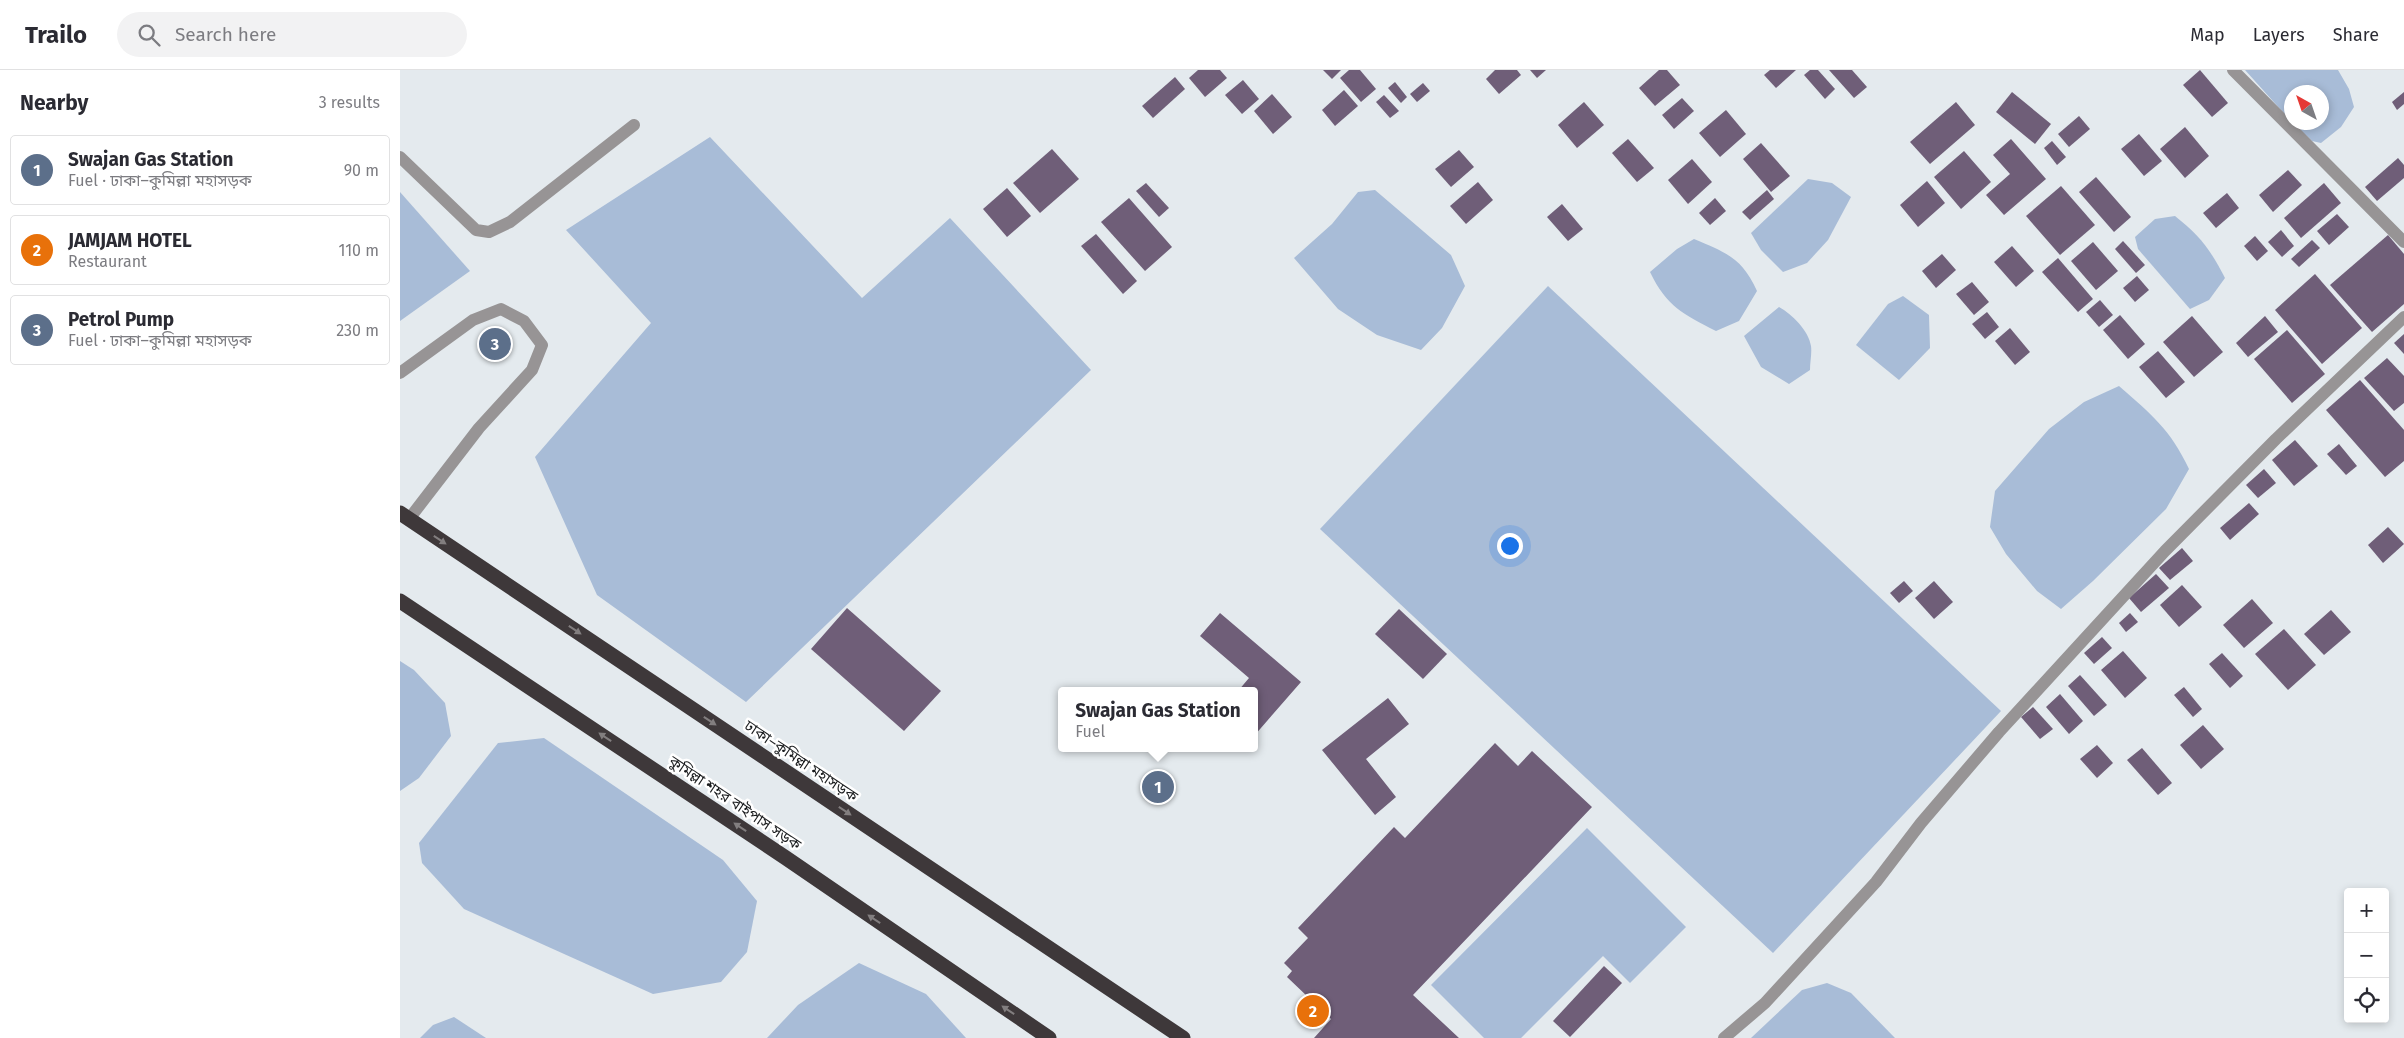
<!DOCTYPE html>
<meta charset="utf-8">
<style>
:root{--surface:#fff;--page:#f2f2f3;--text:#2b2b33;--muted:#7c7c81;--line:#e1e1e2;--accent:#0f766e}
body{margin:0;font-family:"Fira Sans","Noto Sans Bengali",sans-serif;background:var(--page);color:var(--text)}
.controls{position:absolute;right:15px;bottom:15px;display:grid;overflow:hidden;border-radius:5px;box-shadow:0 2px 8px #0003}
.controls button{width:45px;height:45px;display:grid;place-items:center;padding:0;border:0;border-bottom:1px solid var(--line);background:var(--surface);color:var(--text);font:25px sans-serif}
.compass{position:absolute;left:1884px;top:15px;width:45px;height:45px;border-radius:50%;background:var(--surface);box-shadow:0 2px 8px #0003;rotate:320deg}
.you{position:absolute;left:1109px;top:475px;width:18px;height:18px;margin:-12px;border:4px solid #fff;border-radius:50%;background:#1a73e8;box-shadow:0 0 0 8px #1a73e833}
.badge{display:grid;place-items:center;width:32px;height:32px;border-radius:50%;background:var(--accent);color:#fff;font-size:16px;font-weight:700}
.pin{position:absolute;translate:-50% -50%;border:2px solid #fff;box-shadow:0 1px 5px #0006}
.popup{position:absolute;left:658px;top:617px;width:200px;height:65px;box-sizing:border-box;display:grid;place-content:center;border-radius:5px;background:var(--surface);filter:drop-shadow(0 1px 4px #0005);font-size:16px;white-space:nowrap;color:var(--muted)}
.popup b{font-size:19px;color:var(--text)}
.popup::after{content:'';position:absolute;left:50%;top:100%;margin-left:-10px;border:10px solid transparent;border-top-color:var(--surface)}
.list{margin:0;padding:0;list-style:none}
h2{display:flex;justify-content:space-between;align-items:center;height:65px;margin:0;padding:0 20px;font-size:21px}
h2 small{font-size:16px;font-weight:400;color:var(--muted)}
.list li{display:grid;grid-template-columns:32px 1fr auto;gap:15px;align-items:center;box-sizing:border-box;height:70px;margin:0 10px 10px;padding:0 10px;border:1px solid var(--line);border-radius:5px}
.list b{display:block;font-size:19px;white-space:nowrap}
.list p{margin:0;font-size:16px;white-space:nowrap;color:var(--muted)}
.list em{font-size:16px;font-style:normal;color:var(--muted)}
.icon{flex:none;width:28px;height:28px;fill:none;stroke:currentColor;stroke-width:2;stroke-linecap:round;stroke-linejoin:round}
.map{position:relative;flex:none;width:2004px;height:968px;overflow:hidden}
header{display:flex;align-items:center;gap:30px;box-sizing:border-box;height:70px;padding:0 25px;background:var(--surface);border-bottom:1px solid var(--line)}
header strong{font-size:24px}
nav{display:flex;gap:28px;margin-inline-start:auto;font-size:18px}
.search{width:350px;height:45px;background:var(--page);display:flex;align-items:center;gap:12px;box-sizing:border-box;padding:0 18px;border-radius:28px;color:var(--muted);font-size:19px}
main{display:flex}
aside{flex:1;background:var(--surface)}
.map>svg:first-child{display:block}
</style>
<header>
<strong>Trailo</strong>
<div class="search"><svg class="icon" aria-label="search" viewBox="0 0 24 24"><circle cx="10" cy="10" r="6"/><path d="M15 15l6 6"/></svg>Search here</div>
<nav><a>Map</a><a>Layers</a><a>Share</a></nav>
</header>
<main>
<aside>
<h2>Nearby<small>3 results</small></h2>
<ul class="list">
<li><span class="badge" style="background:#5c6f8a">1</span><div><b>Swajan Gas Station</b><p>Fuel · ঢাকা–কুমিল্লা মহাসড়ক</p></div><em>90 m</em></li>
<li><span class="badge" style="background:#e8710a">2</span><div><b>JAMJAM HOTEL</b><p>Restaurant</p></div><em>110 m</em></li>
<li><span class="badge" style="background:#5c6f8a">3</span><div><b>Petrol Pump</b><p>Fuel · ঢাকা–কুমিল্লা মহাসড়ক</p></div><em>230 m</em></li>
</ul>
</aside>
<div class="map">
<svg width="2004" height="968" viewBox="0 0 2004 968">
<rect width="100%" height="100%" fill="#e4eaee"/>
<g fill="#a8bcd7">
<path d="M 1845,0 L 1938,0 L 1949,19 L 1954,37 L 1941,57 L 1921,73 L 1912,71 L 1893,53 L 1922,52 L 1922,22 L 1892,22 L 1891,51 Z"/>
<path d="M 310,67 L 462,228 L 550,148 L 691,300 L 346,632 L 197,525 L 135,387 L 251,253 L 166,160 Z"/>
<path d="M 1408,109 L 1432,113 L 1451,127 L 1428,170 L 1407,193 L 1383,202 L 1361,180 L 1351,163 Z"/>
<path d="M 975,120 L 1051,185 L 1065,216 L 1042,258 L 1021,280 L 977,265 L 938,239 L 894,188 L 932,154 L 958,122 Z"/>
<path d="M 0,122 L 70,201 L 0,251 Z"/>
<path d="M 1775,146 C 1800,166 1810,179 1825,208 L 1809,230 L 1790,239 L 1738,179 L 1735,167 L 1755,149 Z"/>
<path d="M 1294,169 C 1327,183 1342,188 1357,221 L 1339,251 L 1316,261 C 1283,244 1267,237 1250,202 L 1277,179 Z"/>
<path d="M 1148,216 L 1601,641 L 1373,883 L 920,459 Z"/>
<path d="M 1503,226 L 1529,245 L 1530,278 L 1499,310 L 1456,275 L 1488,234 Z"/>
<path d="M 1379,237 C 1392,244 1409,261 1411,276 C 1412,283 1410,292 1410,300 L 1389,314 L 1361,297 L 1344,266 Z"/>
<path d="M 1719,316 C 1752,345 1770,359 1789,399 L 1766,439 L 1693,511 L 1661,539 L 1637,521 L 1606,484 L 1590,457 L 1595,421 L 1649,359 L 1684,332 Z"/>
<path d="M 0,591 L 14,600 L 45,633 L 51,666 L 19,708 L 0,721 Z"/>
<path d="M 144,668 L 323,790 L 357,831 L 347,882 L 321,912 L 253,924 L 64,839 L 22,793 L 19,773 L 98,673 Z"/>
<path d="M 1187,758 L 1286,857 L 1230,913 L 1203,886 L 1121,968 L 1084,968 L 1031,915 Z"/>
<path d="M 459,893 L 526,924 L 566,968 L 367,968 L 398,935 Z"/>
<path d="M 1427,913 L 1451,923 L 1495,968 L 1351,968 L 1402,920 Z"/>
<path d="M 54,947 L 86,968 L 20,968 L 33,955 Z"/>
</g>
<g fill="#6f5e78">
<path d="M 798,0 L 820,0 L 827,8 L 805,27 L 789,8 Z"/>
<path d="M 923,0 L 941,0 L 932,9 Z"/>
<path d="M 949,0 L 960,0 L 976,19 L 961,32 L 940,8 Z"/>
<path d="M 1095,0 L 1117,0 L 1121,5 L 1099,24 L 1086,9 Z"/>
<path d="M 1130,0 L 1146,0 L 1137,8 Z"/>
<path d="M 1259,0 L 1267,0 L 1280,15 L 1255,36 L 1239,18 Z"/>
<path d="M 1370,0 L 1396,0 L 1376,18 L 1364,5 Z"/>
<path d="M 1410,0 L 1418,0 L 1435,19 L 1425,29 L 1404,5 Z"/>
<path d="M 1429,0 L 1452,0 L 1467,17 L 1454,28 Z"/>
<path d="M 1800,0 L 1828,33 L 1812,47 L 1783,15 Z"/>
<path d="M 775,7 L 785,19 L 753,48 L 742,36 Z"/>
<path d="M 843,10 L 859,29 L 842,44 L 825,25 Z"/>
<path d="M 995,12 L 1007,27 L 1001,33 L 988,18 Z"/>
<path d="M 1023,13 L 1030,21 L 1017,32 L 1010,24 Z"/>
<path d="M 944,20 L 958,36 L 935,56 L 922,40 Z"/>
<path d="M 1612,22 L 1651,54 L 1635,74 L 1596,42 Z"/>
<path d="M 2004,22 L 2004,34 L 1997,40 L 1992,32 Z"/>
<path d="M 872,24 L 892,47 L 873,64 L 854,41 Z"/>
<path d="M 984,25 L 999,41 L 990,48 L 976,32 Z"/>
<path d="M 1282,28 L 1294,41 L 1274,59 L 1262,45 Z"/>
<path d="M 1184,32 L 1204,55 L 1177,78 L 1158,55 Z"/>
<path d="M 1556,32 L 1575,55 L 1530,94 L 1510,72 Z"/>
<path d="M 1326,40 L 1346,64 L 1320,87 L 1299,63 Z"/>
<path d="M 1679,46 L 1690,59 L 1669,77 L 1658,64 Z"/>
<path d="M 1785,57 L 1809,86 L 1785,108 L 1760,79 Z"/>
<path d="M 1739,64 L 1762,91 L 1744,106 L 1721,79 Z"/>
<path d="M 1228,69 L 1254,98 L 1237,112 L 1212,83 Z"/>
<path d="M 1611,69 L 1646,109 L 1604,145 L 1586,125 L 1610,104 L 1593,85 Z"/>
<path d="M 1652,71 L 1666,87 L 1657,95 L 1644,78 Z"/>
<path d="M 1361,73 L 1390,106 L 1371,122 L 1343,89 Z"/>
<path d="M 652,79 L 679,109 L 640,143 L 613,113 Z"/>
<path d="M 1059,80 L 1074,97 L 1051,117 L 1035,99 Z"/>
<path d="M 1564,81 L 1591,112 L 1561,139 L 1534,107 Z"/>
<path d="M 1998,88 L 2004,95 L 2004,108 L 1977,131 L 1965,117 Z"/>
<path d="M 1292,89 L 1312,112 L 1288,134 L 1268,110 Z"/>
<path d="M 1888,100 L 1902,115 L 1873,142 L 1859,125 Z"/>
<path d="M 1696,107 L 1731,147 L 1714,162 L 1679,122 Z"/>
<path d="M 1527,111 L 1545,133 L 1518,157 L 1500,135 Z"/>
<path d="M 1078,112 L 1093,130 L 1066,154 L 1050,136 Z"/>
<path d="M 746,113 L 769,138 L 759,147 L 736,121 Z"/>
<path d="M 1924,113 L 1941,133 L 1901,168 L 1884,148 Z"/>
<path d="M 1661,116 L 1695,155 L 1660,185 L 1626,146 Z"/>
<path d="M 607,118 L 631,146 L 607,167 L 583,139 Z"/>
<path d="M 1367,120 L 1374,129 L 1350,150 L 1342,142 Z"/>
<path d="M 1827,123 L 1839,138 L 1816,158 L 1803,143 Z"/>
<path d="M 729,128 L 772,177 L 745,201 L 701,152 Z"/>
<path d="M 1315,128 L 1326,141 L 1310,155 L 1299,143 Z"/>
<path d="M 1162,134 L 1183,159 L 1168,171 L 1147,147 Z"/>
<path d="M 1937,144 L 1949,157 L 1929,175 L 1917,161 Z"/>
<path d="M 1881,160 L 1894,176 L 1882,187 L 1868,172 Z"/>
<path d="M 696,164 L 737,211 L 723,224 L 681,176 Z"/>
<path d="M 1988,165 L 2004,184 L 2004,234 L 1972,262 L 1930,215 Z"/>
<path d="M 1855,166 L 1868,181 L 1857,191 L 1844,176 Z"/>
<path d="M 1912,170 L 1920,178 L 1899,197 L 1891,189 Z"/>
<path d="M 1723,171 L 1745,195 L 1736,203 L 1715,179 Z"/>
<path d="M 1693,172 L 1718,201 L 1696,220 L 1671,191 Z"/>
<path d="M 1612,176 L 1634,201 L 1616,217 L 1594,192 Z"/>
<path d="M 1542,184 L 1556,200 L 1536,218 L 1522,201 Z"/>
<path d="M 1658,188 L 1693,229 L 1678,242 L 1642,202 Z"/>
<path d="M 1915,204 L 1962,258 L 1922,294 L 1875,240 Z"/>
<path d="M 1737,206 L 1749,220 L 1735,232 L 1723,218 Z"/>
<path d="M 1572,212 L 1589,232 L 1574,245 L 1556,224 Z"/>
<path d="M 1700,230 L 1713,245 L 1699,257 L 1686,242 Z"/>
<path d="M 1587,242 L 1599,257 L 1585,269 L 1572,254 Z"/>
<path d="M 1720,245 L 1745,274 L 1728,289 L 1703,260 Z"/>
<path d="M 1792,246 L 1823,282 L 1794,307 L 1763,272 Z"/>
<path d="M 1865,246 L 1878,262 L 1848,287 L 1836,273 Z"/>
<path d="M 1610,258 L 1630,282 L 1615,295 L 1595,271 Z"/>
<path d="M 1887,260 L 1925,304 L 1892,333 L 1854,289 Z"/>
<path d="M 2004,264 L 2004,284 L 1994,273 Z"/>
<path d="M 1758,281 L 1785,312 L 1766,328 L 1739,297 Z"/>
<path d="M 1987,288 L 2004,306 L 2004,333 L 1994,341 L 1964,308 Z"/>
<path d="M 1960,310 L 2004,360 L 2004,391 L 1985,407 L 1926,340 Z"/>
<path d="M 1895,370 L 1918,396 L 1894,416 L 1872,390 Z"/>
<path d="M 1939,374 L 1957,396 L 1946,405 L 1927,384 Z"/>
<path d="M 1864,399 L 1876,413 L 1858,428 L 1846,415 Z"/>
<path d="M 1849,433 L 1859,444 L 1830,470 L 1820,458 Z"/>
<path d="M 1988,457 L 2004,474 L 1983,493 L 1968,475 Z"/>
<path d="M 1782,478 L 1793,491 L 1770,510 L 1759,498 Z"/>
<path d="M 1756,504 L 1769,518 L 1741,542 L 1729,528 Z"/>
<path d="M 1504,511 L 1513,521 L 1499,533 L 1490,523 Z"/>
<path d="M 1534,511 L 1553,532 L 1534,549 L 1515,528 Z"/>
<path d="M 1782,515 L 1802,537 L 1779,557 L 1760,535 Z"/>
<path d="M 1852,529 L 1873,553 L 1844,578 L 1823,555 Z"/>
<path d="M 447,538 L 541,621 L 504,661 L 411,579 Z"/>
<path d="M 999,539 L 1047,584 L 1023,609 L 975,564 Z"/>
<path d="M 1931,540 L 1951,562 L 1924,585 L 1904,564 Z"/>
<path d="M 820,543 L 901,612 L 854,666 L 854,621 L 838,621 L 849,608 L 800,566 Z"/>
<path d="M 1730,543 L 1738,552 L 1726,562 L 1719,553 Z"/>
<path d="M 1884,559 L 1916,595 L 1888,620 L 1855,584 Z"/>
<path d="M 1702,567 L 1712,578 L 1694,594 L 1684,583 Z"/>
<path d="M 1723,581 L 1747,608 L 1725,628 L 1701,600 Z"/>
<path d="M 1822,583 L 1843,606 L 1830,618 L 1809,594 Z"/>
<path d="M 1680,605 L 1707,635 L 1694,646 L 1668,616 Z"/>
<path d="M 1784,617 L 1802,639 L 1793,647 L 1774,625 Z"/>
<path d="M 1660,624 L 1683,651 L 1669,664 L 1646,637 Z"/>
<path d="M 988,628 L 1009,654 L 966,689 L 996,727 L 975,745 L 922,680 Z"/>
<path d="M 1633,637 L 1653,659 L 1640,669 L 1621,647 Z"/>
<path d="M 1803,655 L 1824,679 L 1801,699 L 1780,675 Z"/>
<path d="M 1095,673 L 1118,696 L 1132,681 L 1192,737 L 1013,925 L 1059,968 L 914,968 L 931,949 L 887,907 L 892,901 L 884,893 L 908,868 L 898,858 L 994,757 L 1005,768 Z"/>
<path d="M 1697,675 L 1713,693 L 1697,708 L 1680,689 Z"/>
<path d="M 1742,678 L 1772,713 L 1758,725 L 1727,690 Z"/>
<path d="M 1204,896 L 1222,913 L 1170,967 L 1153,951 Z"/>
</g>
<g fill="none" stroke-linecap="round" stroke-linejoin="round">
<g stroke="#979495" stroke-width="12">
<path d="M 1833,0 L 2004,172"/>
<path d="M 0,87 L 76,160 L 89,162 L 110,152 L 234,55"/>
<path d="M 0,303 L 73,250 L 101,239 L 124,251 L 142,275 L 132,300 L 79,358 L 9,449"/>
<path d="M 1324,968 L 1365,933 L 1476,812 L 1521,753 L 1599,662 L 1765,481 L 1876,369 L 2004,247"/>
</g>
<g stroke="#3e383a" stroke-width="15">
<path d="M 0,443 L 783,968"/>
<path d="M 0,531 L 386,788 L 649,968"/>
</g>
</g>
<defs><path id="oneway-solid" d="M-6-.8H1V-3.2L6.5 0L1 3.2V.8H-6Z" transform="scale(1.25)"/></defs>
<g fill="#827e7f">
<use href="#oneway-solid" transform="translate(40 470) rotate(34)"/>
<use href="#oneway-solid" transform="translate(175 560) rotate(34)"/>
<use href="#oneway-solid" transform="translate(310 651) rotate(34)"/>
<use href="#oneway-solid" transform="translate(205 667) rotate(-146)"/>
<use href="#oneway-solid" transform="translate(445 741) rotate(34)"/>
<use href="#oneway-solid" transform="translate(340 757) rotate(-146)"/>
<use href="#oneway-solid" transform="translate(474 849) rotate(-146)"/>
<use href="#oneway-solid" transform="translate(608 940) rotate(-146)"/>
</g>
<g text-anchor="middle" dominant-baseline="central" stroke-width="5" stroke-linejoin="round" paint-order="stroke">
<g font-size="15" fill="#191b1d" stroke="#fff">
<text transform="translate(401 691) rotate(34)">ঢাকা–কুমিল্লা মহাসড়ক</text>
<text transform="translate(335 733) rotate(34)">কুমিল্লা শহর বাইপাস সড়ক</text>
</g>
</g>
</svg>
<div class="controls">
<button>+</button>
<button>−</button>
<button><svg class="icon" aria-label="locate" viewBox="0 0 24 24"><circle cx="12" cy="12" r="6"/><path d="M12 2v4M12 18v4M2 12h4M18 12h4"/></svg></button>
</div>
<svg class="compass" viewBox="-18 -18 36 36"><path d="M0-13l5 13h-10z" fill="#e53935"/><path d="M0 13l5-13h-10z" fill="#7c7c81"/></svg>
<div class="you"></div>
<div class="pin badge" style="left:758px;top:717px;background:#5c6f8a">1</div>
<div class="popup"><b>Swajan Gas Station</b>Fuel</div>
<div class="pin badge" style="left:913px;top:941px;background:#e8710a">2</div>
<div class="pin badge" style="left:95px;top:274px;background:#5c6f8a">3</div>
</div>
</main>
